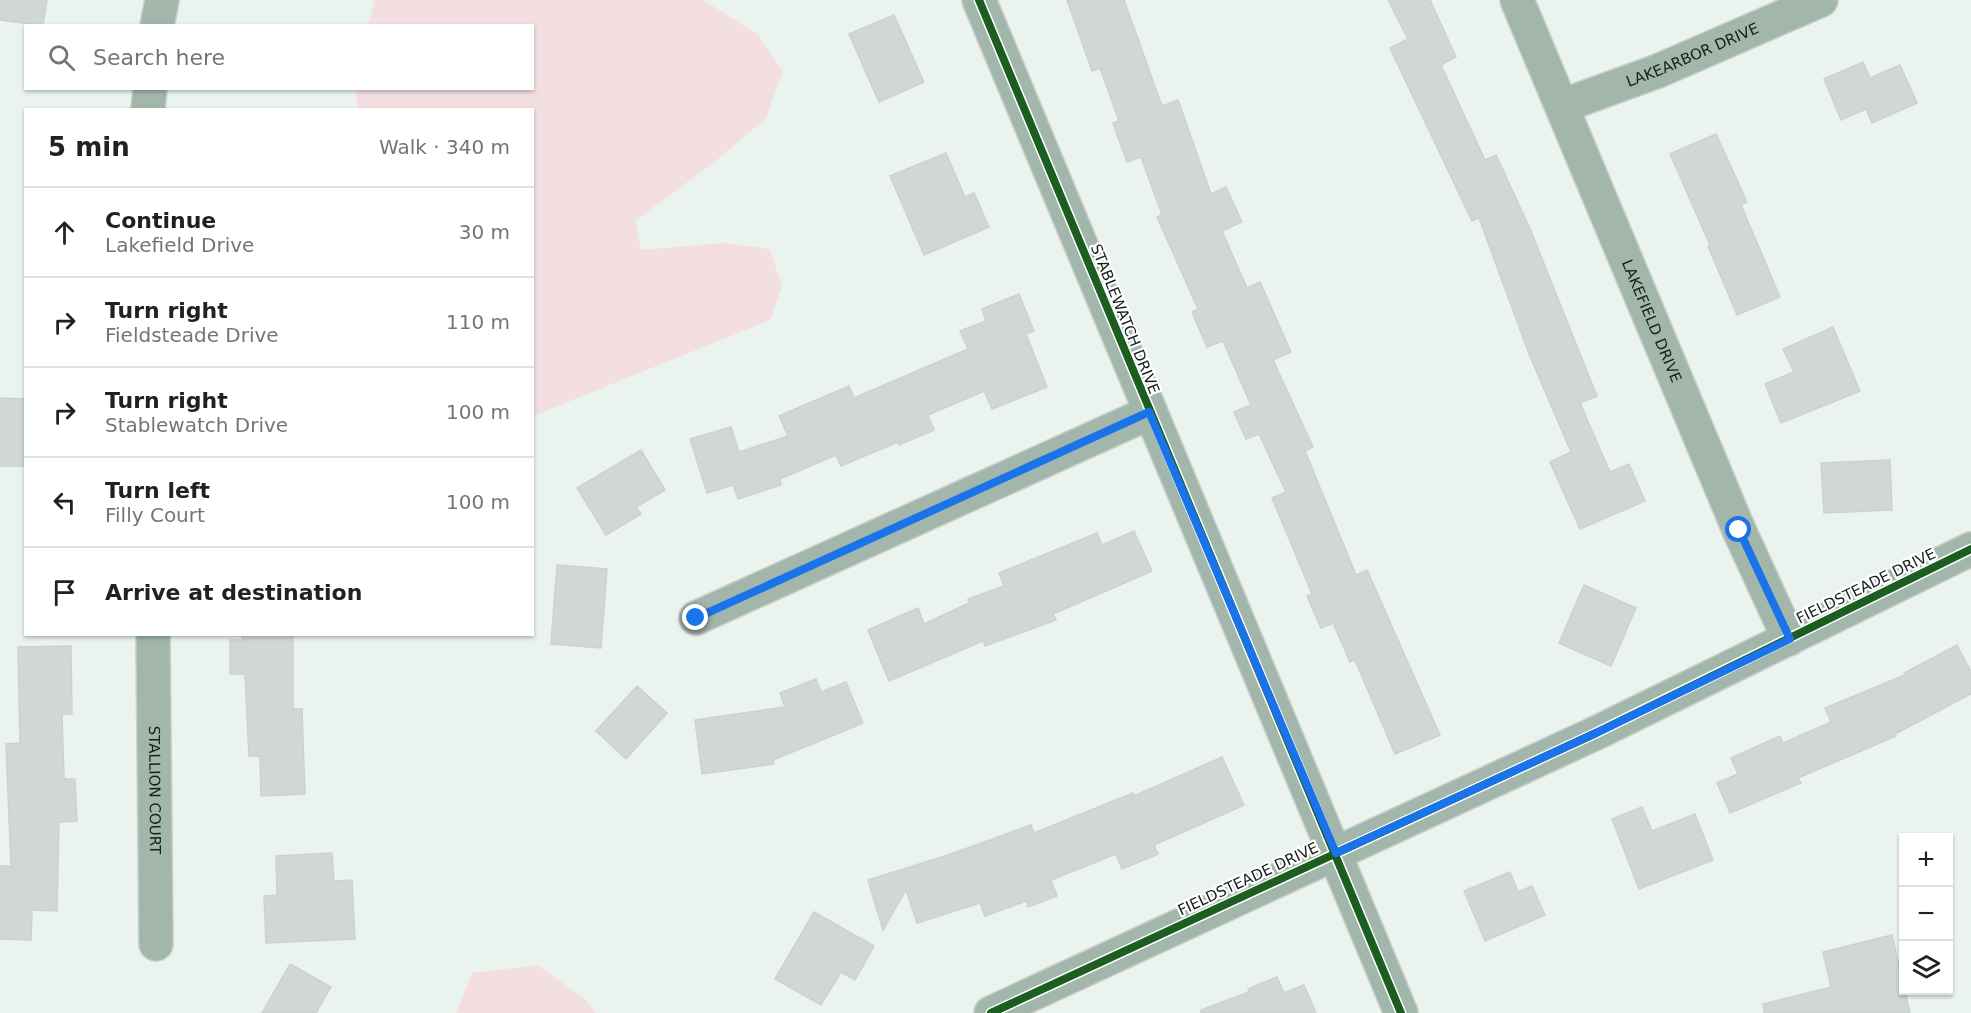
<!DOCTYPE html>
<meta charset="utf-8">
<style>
:root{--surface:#fff;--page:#f2f2f2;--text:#202124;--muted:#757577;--line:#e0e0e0}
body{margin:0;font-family:"DejaVu Sans",sans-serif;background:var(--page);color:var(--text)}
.controls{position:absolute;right:18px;bottom:18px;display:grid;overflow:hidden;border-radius:0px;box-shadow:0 2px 4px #0004}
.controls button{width:54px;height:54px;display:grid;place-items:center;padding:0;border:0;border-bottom:2px solid var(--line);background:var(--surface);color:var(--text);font:30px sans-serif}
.stop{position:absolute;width:18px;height:18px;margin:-14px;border:4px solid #1a73e8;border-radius:50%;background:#fff}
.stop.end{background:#1a73e8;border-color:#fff;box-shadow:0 2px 6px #0008}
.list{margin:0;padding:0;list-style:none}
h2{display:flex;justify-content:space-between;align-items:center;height:78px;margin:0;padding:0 24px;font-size:26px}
h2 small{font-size:20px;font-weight:400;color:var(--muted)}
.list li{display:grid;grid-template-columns:39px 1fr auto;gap:18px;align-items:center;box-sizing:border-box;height:90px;padding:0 24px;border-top:2px solid var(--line)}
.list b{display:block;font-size:22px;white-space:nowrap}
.list p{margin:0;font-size:20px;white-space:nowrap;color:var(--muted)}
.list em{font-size:20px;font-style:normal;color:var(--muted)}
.icon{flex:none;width:33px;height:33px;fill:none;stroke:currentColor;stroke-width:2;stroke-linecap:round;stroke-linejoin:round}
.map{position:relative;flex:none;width:1971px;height:1013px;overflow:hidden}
.search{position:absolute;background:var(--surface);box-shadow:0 2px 4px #0004;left:24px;top:24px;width:510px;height:66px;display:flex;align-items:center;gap:15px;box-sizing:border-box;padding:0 21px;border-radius:0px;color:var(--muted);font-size:22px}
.panel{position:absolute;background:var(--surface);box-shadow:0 2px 4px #0004;left:24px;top:108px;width:510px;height:528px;border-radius:0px}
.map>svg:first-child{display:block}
</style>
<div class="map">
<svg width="1971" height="1013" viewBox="0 0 1971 1013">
<rect width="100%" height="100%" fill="#eaf3ee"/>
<g fill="#f3dee1">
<path d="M 375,0 L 703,0 L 757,34 L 783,71 L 766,118 L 717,160 L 635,221 L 641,250 L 723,243 L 770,249 L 782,286 L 770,320 L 533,416 L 532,110 L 358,109 L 355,89 L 532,88 L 532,26 L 368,25 Z"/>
<path d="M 538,965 L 586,1000 L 596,1013 L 456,1013 L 472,973 Z"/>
</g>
<g fill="#d1d8d4" stroke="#cbd3cf" stroke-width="1.5">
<path d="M 0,0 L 47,0 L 43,26 L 0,20 Z"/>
<path d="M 1067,0 L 1124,0 L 1162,106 L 1178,100 L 1211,194 L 1226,187 L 1242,222 L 1222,231 L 1247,288 L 1260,282 L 1291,352 L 1273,360 L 1313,447 L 1305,451 L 1356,575 L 1367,570 L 1440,735 L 1395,754 L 1355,660 L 1350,662 L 1333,623 L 1321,628 L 1307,596 L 1312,594 L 1272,498 L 1286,492 L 1259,434 L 1246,439 L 1234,412 L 1251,405 L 1223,341 L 1207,347 L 1192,312 L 1198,309 L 1157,217 L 1162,215 L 1141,157 L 1127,162 L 1113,123 L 1119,121 L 1100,68 L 1092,71 Z"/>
<path d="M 1388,0 L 1430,0 L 1456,57 L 1441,65 L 1485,160 L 1496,155 L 1531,231 L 1597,396 L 1580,403 L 1610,472 L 1629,464 L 1645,501 L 1580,529 L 1550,462 L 1571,452 L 1529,354 L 1479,218 L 1472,221 L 1390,48 L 1408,39 Z"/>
<path d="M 894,15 L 924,82 L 879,102 L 849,34 Z"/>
<path d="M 1863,62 L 1870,78 L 1900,65 L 1917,103 L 1872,123 L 1866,109 L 1841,120 L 1824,79 Z"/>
<path d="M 1716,134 L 1747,202 L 1741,205 L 1780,297 L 1737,315 L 1708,246 L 1710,245 L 1670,154 Z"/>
<path d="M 946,153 L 965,197 L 974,193 L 989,227 L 924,255 L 890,176 Z"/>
<path d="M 1019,294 L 1034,331 L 1026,334 L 1047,387 L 992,409 L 984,391 L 928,415 L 934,430 L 899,445 L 898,442 L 841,466 L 836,455 L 780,479 L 781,485 L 738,499 L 733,485 L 707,493 L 690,439 L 731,427 L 739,452 L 788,436 L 779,416 L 849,386 L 854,398 L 968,349 L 960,331 L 986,321 L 982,309 Z"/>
<path d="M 1833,327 L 1860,391 L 1781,423 L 1765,384 L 1794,372 L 1783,349 Z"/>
<path d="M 0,398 L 26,399 L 26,466 L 0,466 Z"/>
<path d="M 641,450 L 665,490 L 636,507 L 641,514 L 606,535 L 577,488 Z"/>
<path d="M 1890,460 L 1892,510 L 1824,513 L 1821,463 Z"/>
<path d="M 1134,531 L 1152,571 L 1053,614 L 1056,620 L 985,646 L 983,641 L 889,681 L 868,630 L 918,608 L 924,624 L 969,603 L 968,599 L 1004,586 L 999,573 L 1097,533 L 1102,545 Z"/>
<path d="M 557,565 L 607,569 L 601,648 L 551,644 Z"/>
<path d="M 1584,585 L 1636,608 L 1611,666 L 1559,643 Z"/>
<path d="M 242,634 L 293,634 L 293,709 L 302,709 L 305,794 L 261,796 L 260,756 L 249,756 L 245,674 L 230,674 L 230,640 L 242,640 Z"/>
<path d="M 1957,645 L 1971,672 L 1971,694 L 1895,734 L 1896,736 L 1798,778 L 1801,783 L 1730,813 L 1717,783 L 1738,774 L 1731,758 L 1780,736 L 1783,743 L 1831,722 L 1825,708 L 1905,675 L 1904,673 Z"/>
<path d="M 71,646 L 72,714 L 62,714 L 64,779 L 75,779 L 77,821 L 59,822 L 57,911 L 32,910 L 31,940 L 0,939 L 0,866 L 11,866 L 6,744 L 20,743 L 18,647 Z"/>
<path d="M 816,679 L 821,692 L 846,682 L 863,723 L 773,760 L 774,764 L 702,774 L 695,720 L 785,707 L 780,693 Z"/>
<path d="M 637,686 L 667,713 L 626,759 L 596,731 Z"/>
<path d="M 1222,757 L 1244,805 L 1154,845 L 1158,854 L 1122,869 L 1116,854 L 1051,880 L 1057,896 L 1028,907 L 1026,901 L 985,916 L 980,903 L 917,923 L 906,890 L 883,930 L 868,880 L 948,855 L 1031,825 L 1034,833 L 1133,793 L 1134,796 Z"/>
<path d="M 1642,807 L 1652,831 L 1695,814 L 1713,860 L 1639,889 L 1612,819 Z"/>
<path d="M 332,853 L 334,881 L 352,880 L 355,939 L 266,943 L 264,896 L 277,895 L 276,856 Z"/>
<path d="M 1510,872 L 1518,892 L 1532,886 L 1545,915 L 1485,941 L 1464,891 Z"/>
<path d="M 814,912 L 874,946 L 855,980 L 841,972 L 821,1005 L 775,979 Z"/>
<path d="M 1892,935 L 1910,1013 L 1764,1013 L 1763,1004 L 1831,987 L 1823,952 Z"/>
<path d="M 290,964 L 331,987 L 316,1013 L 262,1013 Z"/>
<path d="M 1277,977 L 1284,993 L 1304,985 L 1316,1013 L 1201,1013 L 1201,1010 L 1249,992 L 1248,989 Z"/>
</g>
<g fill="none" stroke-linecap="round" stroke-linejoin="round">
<g stroke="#c9d0cc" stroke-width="36">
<g id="minor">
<path d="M 979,0 L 1401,1013"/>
<path id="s1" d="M 1517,0 L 1739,530 L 1789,639"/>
<path d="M 157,26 L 162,0"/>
<path id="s2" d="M 1562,106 L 1658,71 L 1821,0"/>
<path d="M 148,110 L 150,88"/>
<path d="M 696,618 L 1149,413"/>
<path id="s3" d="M 153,634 L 156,944"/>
<path d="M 991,1013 L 1596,733 L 1971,549"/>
</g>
</g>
<use href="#minor" stroke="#a2b6ac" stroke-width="33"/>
<g stroke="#fff" stroke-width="11">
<g id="cycleway">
<path d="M 979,0 L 1401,1013"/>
<path d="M 991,1013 L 1596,733 L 1971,549"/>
</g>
</g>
<use href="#cycleway" stroke="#1b5e20" stroke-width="8"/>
</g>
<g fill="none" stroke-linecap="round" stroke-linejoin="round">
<path stroke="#1a73e8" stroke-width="8" d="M 696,618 L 1149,412 L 1336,853 L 1596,733 L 1790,639 L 1739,530"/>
</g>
<g text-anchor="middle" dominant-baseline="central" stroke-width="4.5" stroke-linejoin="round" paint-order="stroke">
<g font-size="15" fill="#181e1b" stroke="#fff">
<text stroke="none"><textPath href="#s2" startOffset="140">LAKEARBOR DRIVE</textPath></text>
<text transform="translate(1125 319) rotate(68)">STABLEWATCH DRIVE</text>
<text stroke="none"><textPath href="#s1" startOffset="348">LAKEFIELD DRIVE</textPath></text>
<text transform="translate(1866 586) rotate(-26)">FIELDSTEADE DRIVE</text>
<text stroke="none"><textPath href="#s3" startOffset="156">STALLION COURT</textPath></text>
<text transform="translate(1248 879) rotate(-25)">FIELDSTEADE DRIVE</text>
</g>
</g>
</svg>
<div class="controls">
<button>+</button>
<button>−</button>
<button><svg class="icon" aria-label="layers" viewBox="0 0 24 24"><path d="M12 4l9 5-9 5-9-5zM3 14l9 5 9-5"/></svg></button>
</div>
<div class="stop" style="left:1739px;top:530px"></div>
<div class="stop end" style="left:696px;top:618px"></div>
<div class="search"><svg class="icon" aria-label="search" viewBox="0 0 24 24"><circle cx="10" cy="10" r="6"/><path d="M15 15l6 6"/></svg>Search here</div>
<section class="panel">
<h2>5 min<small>Walk · 340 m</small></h2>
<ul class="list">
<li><svg class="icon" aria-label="ahead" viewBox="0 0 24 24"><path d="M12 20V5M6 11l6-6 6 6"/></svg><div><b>Continue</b><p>Lakefield Drive</p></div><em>30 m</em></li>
<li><svg class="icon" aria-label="right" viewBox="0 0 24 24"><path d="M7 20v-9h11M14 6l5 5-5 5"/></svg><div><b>Turn right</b><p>Fieldsteade Drive</p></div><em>110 m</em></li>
<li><svg class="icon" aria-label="right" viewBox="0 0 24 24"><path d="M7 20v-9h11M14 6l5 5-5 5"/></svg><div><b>Turn right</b><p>Stablewatch Drive</p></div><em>100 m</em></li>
<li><svg class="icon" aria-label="left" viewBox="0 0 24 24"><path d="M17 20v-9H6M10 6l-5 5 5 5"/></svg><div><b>Turn left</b><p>Filly Court</p></div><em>100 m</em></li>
<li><svg class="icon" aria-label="arrive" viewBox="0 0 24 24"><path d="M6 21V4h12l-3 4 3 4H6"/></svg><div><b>Arrive at destination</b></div></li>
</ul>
</section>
</div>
